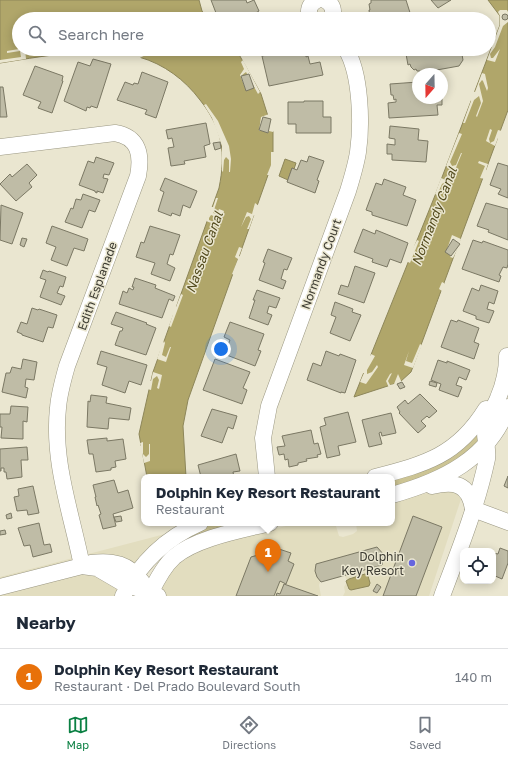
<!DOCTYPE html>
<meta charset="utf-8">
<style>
:root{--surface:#fff;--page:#f6f6f7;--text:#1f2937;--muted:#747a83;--line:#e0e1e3;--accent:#0b8043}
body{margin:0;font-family:"Golos Text",sans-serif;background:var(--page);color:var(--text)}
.controls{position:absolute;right:12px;bottom:12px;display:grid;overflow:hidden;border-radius:8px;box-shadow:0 2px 10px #0003}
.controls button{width:36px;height:36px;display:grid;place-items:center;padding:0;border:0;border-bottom:1px solid var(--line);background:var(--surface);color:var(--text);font:20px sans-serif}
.compass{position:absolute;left:412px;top:68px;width:36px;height:36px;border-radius:50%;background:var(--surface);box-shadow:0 2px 10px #0003;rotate:200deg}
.you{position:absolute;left:221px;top:349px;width:14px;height:14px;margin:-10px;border:3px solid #fff;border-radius:50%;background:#1a73e8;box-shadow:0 0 0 6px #1a73e833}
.badge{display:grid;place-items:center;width:26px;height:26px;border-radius:50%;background:var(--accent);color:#fff;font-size:13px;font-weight:700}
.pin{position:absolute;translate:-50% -33px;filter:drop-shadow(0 1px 2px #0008)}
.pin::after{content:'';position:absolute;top:21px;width:14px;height:12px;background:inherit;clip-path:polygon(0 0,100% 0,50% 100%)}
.popup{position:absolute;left:141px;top:474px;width:254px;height:52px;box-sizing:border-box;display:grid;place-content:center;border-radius:8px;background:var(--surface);filter:drop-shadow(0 1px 3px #0005);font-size:13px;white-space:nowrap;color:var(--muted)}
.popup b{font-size:15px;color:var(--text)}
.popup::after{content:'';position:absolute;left:50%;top:100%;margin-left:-8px;border:8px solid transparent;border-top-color:var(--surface)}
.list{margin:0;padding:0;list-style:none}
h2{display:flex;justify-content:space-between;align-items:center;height:52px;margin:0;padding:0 16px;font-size:17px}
h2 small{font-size:13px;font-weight:400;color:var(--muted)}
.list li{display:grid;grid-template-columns:26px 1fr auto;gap:12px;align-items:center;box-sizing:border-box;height:56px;padding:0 16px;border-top:1px solid var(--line)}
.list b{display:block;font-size:15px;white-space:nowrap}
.list p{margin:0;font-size:13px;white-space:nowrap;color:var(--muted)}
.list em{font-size:13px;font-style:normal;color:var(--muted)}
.icon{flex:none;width:22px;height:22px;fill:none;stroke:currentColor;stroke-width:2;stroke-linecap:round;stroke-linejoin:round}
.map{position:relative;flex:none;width:508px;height:596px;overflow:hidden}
.search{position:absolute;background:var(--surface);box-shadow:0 2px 10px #0003;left:12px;right:12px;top:12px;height:44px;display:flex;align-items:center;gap:10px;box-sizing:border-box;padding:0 14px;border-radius:22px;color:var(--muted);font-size:15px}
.sheet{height:108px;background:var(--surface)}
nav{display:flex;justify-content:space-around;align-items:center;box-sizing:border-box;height:56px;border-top:1px solid var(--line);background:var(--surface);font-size:11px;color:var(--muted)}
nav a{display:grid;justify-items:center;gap:2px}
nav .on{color:var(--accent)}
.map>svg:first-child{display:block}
</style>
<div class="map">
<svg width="508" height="596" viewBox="0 0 508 596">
<rect width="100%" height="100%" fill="#eae6d0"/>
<g fill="#e2ddbf">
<path d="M 452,490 L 462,496 L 429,596 L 343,596 L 345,592 L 344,587 L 347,582 L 345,575 L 322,577 L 319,585 L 321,596 L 160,596 L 156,595 L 171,569 L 189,554 L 237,538 L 298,523 L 335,523 L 339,536 L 343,537 L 353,534 L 357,531 L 356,523 L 392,523 L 392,502 L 414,495 Z"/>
<path d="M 169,533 L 117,596 L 0,596 L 0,577 Z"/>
</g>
<g fill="#ccc494">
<path d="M 478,429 L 479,440 L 460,462 L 392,489 L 392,477 Z"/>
<path d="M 210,523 L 234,523 L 161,562 L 159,560 L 193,530 Z"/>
</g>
<g fill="#b0a66a" stroke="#8d8659">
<path d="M 0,0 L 199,0 L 202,11 L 208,19 L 19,19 L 19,49 L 236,49 L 261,94 L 273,132 L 273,161 L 188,400 L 183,426 L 186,477 L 147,477 L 139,434 L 153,372 L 219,188 C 226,153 223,129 200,100 C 185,80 164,64 139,57 C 128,54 117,54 106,54 C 97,54 87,53 78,53 C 52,54 26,59 0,63 Z"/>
<path d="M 488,0 L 508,0 L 508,110 L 411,372 L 400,382 L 354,397 L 436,193 L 500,25 L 500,16 Z"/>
<path d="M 285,159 L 296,163 L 294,169 L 292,168 L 288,180 L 279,176 Z"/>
<path d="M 365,574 L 368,576 L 370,583 L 369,586 L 351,590 L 349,589 L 346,581 L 349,579 Z"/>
</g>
<g fill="#eae6d0">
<path d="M 500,10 L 507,10 L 508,12 L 508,22 L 503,26 L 495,47 L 490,54 L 491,58 L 493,58 L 500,49 L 495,62 L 487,60 L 500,25 L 500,16 L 498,12 Z"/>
<path d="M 19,49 L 25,49 L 26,59 L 0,63 L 0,60 L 21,57 L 20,51 L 7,53 L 7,51 Z"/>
<path d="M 137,49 L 141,49 L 139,50 L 138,54 L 142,55 L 149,50 L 151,52 L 138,59 L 128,57 L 127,55 Z"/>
<path d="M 243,60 L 260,92 L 258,94 L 246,72 L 242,75 L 248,90 L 246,90 L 240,75 L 244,69 L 241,62 Z"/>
<path d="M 482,73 L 485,74 L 488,88 L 487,91 L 483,81 L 482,80 L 479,84 L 483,101 L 477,117 L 476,116 L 481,103 L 479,96 L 474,100 L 465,123 L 463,123 L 471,101 L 470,100 L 473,91 L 475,92 Z"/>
<path d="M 206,104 L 218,121 L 229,146 L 231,159 L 230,172 L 229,172 L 229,160 L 226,157 L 224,160 L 223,172 L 222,171 L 222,146 L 212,118 L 204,105 Z"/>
<path d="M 269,114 L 274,129 L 273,132 L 269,131 L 268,133 L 266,133 L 269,125 L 262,123 L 260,131 L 259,131 L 261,117 Z"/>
<path d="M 490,129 L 492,130 L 489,139 L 490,143 L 494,141 L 498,130 L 502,131 L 499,139 L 498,138 L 495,146 L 486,141 Z"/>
<path d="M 459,133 L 462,134 L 450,162 L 452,166 L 456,165 L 461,153 L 462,153 L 455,170 L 446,166 Z"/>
<path d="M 271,152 L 275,152 L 275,162 L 271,175 L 267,175 L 271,165 Z"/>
<path d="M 479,161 L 488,164 L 486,170 L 488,171 L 485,179 L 480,178 L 485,166 L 478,163 Z"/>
<path d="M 441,178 L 450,182 L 445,197 L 443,196 L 447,186 L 445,182 L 442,184 L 437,195 L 435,194 Z"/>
<path d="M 216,198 L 218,198 L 213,213 L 217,214 L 219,209 L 224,211 L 221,219 L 211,215 L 209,218 L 209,220 L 219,224 L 219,226 L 206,221 L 211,207 L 213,207 Z"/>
<path d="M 255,203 L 259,206 L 256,215 L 254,215 L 249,229 L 247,229 L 251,219 L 249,216 L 246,217 L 241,227 L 247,212 L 252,214 Z"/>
<path d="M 452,235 L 461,239 L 460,242 L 461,242 L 453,258 L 450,257 L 457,245 L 457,241 L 452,242 L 446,252 Z"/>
<path d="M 417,240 L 419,241 L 410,263 L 406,261 Z"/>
<path d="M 239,247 L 242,248 L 239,256 L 241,257 L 234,275 L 232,274 L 238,259 L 235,257 Z"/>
<path d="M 442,282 L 444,283 L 444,286 L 445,287 L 438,307 L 436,307 L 442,291 L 439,289 Z"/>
<path d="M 181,294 L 183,295 L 171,327 L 169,326 L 173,314 L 172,313 L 174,306 L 176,307 Z"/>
<path d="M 164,341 L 165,343 L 162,355 L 166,357 L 170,347 L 171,347 L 166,362 L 157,359 L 160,350 L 159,349 L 161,342 L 163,343 Z"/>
<path d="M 420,344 L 422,345 L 413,368 L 404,365 L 409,351 L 406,361 L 412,363 Z"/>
<path d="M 371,354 L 375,356 L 367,370 L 367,374 L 372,372 L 377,365 L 378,367 L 366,384 L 360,382 L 364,373 L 362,373 L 369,355 L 370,356 Z"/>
<path d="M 153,372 L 162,375 L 159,389 L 157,388 L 159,380 L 157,376 L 153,379 L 151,390 L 147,389 L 149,381 L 151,381 Z"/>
<path d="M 392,373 L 388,381 L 390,385 L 394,384 L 398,374 L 402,383 L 389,388 L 386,381 L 390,374 Z"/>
<path d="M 143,442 L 143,454 L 146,457 L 149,454 L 149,444 L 150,444 L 150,461 L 144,463 L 142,453 L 140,453 L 139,446 L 141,446 L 140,443 Z"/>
</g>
<g fill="#bfbca6" stroke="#7b7864">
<path d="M 211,0 L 246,0 L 247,3 L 254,0 L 259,11 L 245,19 L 241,19 L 239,16 L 237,17 L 237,19 L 223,19 L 223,14 L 219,17 L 217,12 L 216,13 Z"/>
<path d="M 371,0 L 406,0 L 412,19 L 370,19 L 369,10 L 370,10 L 369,4 L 371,3 Z"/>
<path d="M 431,0 L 451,0 L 438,8 Z"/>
<circle cx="505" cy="17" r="3"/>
<path d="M 282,49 L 306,49 L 306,57 L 308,56 L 310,64 L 320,62 L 323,75 L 269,86 L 262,56 L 283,52 Z"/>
<path d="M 384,49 L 400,49 L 385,53 Z"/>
<path d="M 409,49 L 461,49 L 463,60 L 459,66 L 420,73 L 420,71 L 417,71 L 416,69 L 414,70 L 411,67 L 410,64 L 408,65 L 406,54 L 409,54 Z"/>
<path d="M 93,59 L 111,64 L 97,108 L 91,106 L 90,108 L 87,107 L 86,111 L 64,101 L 78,62 L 90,66 Z"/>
<path d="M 35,66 L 63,76 L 62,81 L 63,81 L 52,113 L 38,108 L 41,102 L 23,95 Z"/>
<path d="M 142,72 L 168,82 L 156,118 L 145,114 L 147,110 L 117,100 L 125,82 L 133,85 L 134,83 L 138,84 Z"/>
<path d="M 249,74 L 254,88 L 246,91 L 241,76 Z"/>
<path d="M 418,82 L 418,98 L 442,98 L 442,105 L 437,105 L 438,115 L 389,118 L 388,103 L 396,102 L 396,99 L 394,100 L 393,95 L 391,95 L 390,84 Z"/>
<path d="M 0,87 L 3,87 L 7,117 L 0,117 Z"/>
<path d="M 304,101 L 323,101 L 323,117 L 331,117 L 331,133 L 296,133 L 296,124 L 288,124 L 288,102 L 304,102 Z"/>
<path d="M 263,117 L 271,119 L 268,133 L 259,130 Z"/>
<path d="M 206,123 L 210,144 L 204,146 L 206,157 L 184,161 L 185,164 L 171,166 L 168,148 L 174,147 L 172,138 L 168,139 L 166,130 Z"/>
<path d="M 390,126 L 419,129 L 418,140 L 428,141 L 426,162 L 392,160 L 392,154 L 387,154 L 387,144 L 395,145 L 395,139 L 389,138 Z"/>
<path d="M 220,142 L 221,148 L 215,150 L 213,143 Z"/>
<path d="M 309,156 L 324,161 L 317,180 L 319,181 L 315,193 L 287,182 L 292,168 L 297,170 L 301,160 L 307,162 Z"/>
<path d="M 96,157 L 114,163 L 109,175 L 104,174 L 103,178 L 108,179 L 103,193 L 97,191 L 97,193 L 95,192 L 95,191 L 79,185 L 88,161 L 94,163 Z"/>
<path d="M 498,163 L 508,166 L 508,198 L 498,194 L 501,189 L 490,185 Z"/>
<path d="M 27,164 L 37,175 L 29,183 L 32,187 L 16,201 L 0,184 L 10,174 L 12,177 Z"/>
<path d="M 165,178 L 197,191 L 190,208 L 183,205 L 180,216 L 172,213 L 171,216 L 158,211 L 164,192 L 160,190 Z"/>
<path d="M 384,179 L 406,187 L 403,195 L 416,200 L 407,226 L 372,215 L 372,212 L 366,210 L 376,183 L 382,185 Z"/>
<path d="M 83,194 L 100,200 L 95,212 L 89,210 L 82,228 L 65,222 L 71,208 L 73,209 L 76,199 L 81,200 Z"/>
<path d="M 486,203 L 508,209 L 508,240 L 488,232 L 489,230 L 477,226 Z"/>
<path d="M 1,205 L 23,213 L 12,244 L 0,240 Z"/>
<path d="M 52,226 L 88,239 L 84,251 L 74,248 L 67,266 L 51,260 L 56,247 L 46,243 Z"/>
<path d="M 150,226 L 180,235 L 173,255 L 170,254 L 167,264 L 175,268 L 170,281 L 151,274 L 155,263 L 136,257 L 141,242 L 144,243 Z"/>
<path d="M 363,229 L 375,234 L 376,230 L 408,243 L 401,263 L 390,259 L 387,267 L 372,262 L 373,259 L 354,252 Z"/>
<path d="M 22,238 L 27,239 L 24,247 L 20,245 Z"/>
<path d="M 453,239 L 460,244 L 451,256 L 445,252 Z"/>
<path d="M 473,240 L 482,243 L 483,241 L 508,250 L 508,264 L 507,268 L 503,267 L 499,275 L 501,276 L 499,282 L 462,269 Z"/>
<path d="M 268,249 L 292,258 L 287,270 L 284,269 L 281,279 L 286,281 L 283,289 L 259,280 L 265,263 L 263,262 Z"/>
<path d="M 355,266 L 375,273 L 364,303 L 338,294 L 341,285 L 348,287 Z"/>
<path d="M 43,270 L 48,272 L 49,271 L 66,277 L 63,287 L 60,286 L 57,293 L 65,296 L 61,305 L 40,297 L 46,280 L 40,278 Z"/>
<path d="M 135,278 L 156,285 L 155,288 L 175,296 L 173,301 L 169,299 L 162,318 L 119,304 L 123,291 L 127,293 L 129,288 L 133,290 L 134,287 L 132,287 Z"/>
<path d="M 481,285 L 498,291 L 494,304 L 489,302 L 487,309 L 494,311 L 489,323 L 476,319 L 476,316 L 463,311 L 472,288 L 479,291 Z"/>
<path d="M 257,290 L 280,298 L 276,308 L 269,306 L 267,313 L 272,315 L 268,325 L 249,318 L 255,300 L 253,300 Z"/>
<path d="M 335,302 L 353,309 L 352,312 L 361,315 L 350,341 L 330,333 L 336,317 L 331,315 Z"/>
<path d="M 32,308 L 38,310 L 39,309 L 57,315 L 53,328 L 48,327 L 43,342 L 22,335 L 22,334 L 17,332 L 21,322 L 27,324 Z"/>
<path d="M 116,312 L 147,323 L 146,324 L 156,328 L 146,355 L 115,345 L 120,331 L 122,331 L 123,328 L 111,324 Z"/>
<path d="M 451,320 L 457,322 L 458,320 L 479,328 L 474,342 L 479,344 L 474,359 L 441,347 Z"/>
<path d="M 230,322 L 264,334 L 258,350 L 261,351 L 255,366 L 224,354 L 230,340 L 224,337 Z"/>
<path d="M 101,351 L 147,365 L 141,385 L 129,381 L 125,393 L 102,385 L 107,367 L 97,364 Z"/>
<path d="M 326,351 L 339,356 L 340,354 L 356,360 L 345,393 L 341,392 L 341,393 L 307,380 L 313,363 L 321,366 Z"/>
<path d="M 23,359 L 37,362 L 34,380 L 26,379 L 25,387 L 28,388 L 26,398 L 2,392 L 6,373 L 10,373 L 12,367 L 21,369 Z"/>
<path d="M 215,359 L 250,372 L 243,388 L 247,390 L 242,404 L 203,390 Z"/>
<path d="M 438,360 L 447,363 L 447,361 L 470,370 L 466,380 L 459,377 L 456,385 L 462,387 L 458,397 L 439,390 L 441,384 L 431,380 Z"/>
<path d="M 430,381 L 437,383 L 436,387 L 429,385 Z"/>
<path d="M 402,382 L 405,387 L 400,389 L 397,384 Z"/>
<path d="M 420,394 L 437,411 L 429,418 L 427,416 L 421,421 L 426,426 L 418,433 L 399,413 L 400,412 L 397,407 L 405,400 L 408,404 Z"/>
<path d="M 91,395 L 107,397 L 106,403 L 131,408 L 129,420 L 109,418 L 108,429 L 87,427 L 88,401 L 90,402 Z"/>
<path d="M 11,406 L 28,407 L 27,422 L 23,421 L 23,439 L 1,438 L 2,427 L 0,427 L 0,414 L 10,414 Z"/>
<path d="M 212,409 L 237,416 L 233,429 L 228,427 L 222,443 L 201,436 Z"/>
<path d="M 348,412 L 356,442 L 338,446 L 340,455 L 327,458 L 320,427 L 326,425 L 324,418 Z"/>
<path d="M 391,413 L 396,433 L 382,436 L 381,432 L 379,433 L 382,444 L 369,447 L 362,420 Z"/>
<path d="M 311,430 L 314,444 L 318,443 L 321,454 L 317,455 L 318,457 L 306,459 L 307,461 L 298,463 L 298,465 L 289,467 L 288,459 L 285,460 L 284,454 L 279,455 L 277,447 L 285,446 L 282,436 Z"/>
<path d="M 107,438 L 107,441 L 123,439 L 126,459 L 115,461 L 116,467 L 111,468 L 111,470 L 96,472 L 93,454 L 89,454 L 87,440 Z"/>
<path d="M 27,447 L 28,460 L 21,460 L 22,477 L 7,479 L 6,472 L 4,472 L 4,468 L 1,468 L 1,471 L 0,471 L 0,449 Z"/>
<path d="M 236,454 L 240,471 L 233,472 L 234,477 L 201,477 L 198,465 Z"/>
<path d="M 508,476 L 508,488 L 504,486 Z"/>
<path d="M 114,480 L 118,493 L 128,490 L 133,508 L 113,514 L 116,526 L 103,529 L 99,515 L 101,514 L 98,505 L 97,506 L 95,497 L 96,497 L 93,485 Z"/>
<path d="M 33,486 L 39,513 L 28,515 L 27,510 L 17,511 L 14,497 L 19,496 L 18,489 Z"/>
<path d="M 11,513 L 12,518 L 7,519 L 6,515 Z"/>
<path d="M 121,516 L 122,521 L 116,522 L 114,517 Z"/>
<path d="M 413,516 L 442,527 L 416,596 L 383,596 Z"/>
<path d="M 39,523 L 44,545 L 50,544 L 52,552 L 33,557 L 30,545 L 24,546 L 18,528 Z"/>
<path d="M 5,530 L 6,534 L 0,535 L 0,531 Z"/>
<path d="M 377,547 L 384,555 L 382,565 L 321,582 L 317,577 L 315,571 L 316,564 Z"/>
<path d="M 500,548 L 508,551 L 508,563 L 502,579 L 493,575 L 493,553 L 498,554 Z"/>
<path d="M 279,549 L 291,553 L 288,561 L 294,564 L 286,584 L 280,581 L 274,596 L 236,596 L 251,557 Z"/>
<path d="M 284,584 L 298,589 L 318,596 L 276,596 L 277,593 L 280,594 Z"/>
<path d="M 377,584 L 381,587 L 377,593 L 373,591 Z"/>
</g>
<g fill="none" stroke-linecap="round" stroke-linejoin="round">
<g stroke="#9a9782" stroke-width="17">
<g id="minor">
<path d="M 325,0 C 333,4 335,11 331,19"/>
<path d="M 311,19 C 307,11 309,4 317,0"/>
<path d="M 0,147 L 115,133 C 139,137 142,155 138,176 L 67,366 C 63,380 59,394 58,408 C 52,462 72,515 82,566"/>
<path d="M 267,477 L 263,438 L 269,406 L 348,191 C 352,178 356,165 358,152 C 362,124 361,74 346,49"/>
<path d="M 375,477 C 425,464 457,456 486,409"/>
<path d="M 432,486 C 454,481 469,483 473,509 L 508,522"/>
<path d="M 392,495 C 442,481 489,459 508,407"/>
<path d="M 91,563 C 113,560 129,564 142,582"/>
<path d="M 0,587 L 82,566 L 97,568 L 121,582 L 158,596"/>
<path d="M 123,596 C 140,563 166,538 200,523"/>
<path d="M 149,596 C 155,583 163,567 174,557 C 196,538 242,530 270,523"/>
<path d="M 442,596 C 459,551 477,506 487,459 C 489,446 482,435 486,422 C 489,414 495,406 498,398 C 504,384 507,370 507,356"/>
</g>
</g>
<use href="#minor" stroke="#fff" stroke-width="16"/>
</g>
<circle fill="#6665de" stroke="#eae6d0" stroke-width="1.5" cx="412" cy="563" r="4"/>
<g text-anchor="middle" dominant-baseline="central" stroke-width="3" stroke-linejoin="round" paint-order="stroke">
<g font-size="12" fill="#3c3b32" stroke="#eae6d0">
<text transform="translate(321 264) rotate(-70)">Normandy Court</text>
<text transform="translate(97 286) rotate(-70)">Edith Esplanade</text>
</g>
<g font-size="12" fill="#3c3b32" stroke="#eae6d0" text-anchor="end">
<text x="404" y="556">Dolphin<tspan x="404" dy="14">Key Resort</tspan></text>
</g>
<g font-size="13" font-style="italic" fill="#524a1c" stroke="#eae6d0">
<text transform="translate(434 216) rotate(-69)">Normandy Canal</text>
<text transform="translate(204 252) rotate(-70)">Nassau Canal</text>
</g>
</g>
</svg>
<div class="controls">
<button><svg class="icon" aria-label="locate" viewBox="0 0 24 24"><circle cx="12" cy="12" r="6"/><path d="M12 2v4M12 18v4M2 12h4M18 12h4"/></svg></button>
</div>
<svg class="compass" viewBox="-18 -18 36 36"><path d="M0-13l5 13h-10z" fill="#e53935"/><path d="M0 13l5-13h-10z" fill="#747a83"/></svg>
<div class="you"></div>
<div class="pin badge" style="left:268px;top:572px;background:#e8710a">1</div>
<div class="popup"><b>Dolphin Key Resort Restaurant</b>Restaurant</div>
<div class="search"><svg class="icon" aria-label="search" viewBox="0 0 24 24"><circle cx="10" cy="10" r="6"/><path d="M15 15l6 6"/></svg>Search here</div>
</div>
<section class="sheet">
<h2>Nearby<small></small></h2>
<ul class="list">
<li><span class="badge" style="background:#e8710a">1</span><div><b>Dolphin Key Resort Restaurant</b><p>Restaurant · Del Prado Boulevard South</p></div><em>140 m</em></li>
</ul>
</section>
<nav>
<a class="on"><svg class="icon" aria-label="map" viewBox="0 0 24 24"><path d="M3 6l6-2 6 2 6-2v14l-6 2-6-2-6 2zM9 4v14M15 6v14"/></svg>Map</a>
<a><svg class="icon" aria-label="directions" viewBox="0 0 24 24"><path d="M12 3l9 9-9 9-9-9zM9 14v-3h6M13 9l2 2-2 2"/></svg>Directions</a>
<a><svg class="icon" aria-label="saved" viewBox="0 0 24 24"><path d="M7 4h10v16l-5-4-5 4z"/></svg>Saved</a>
</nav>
